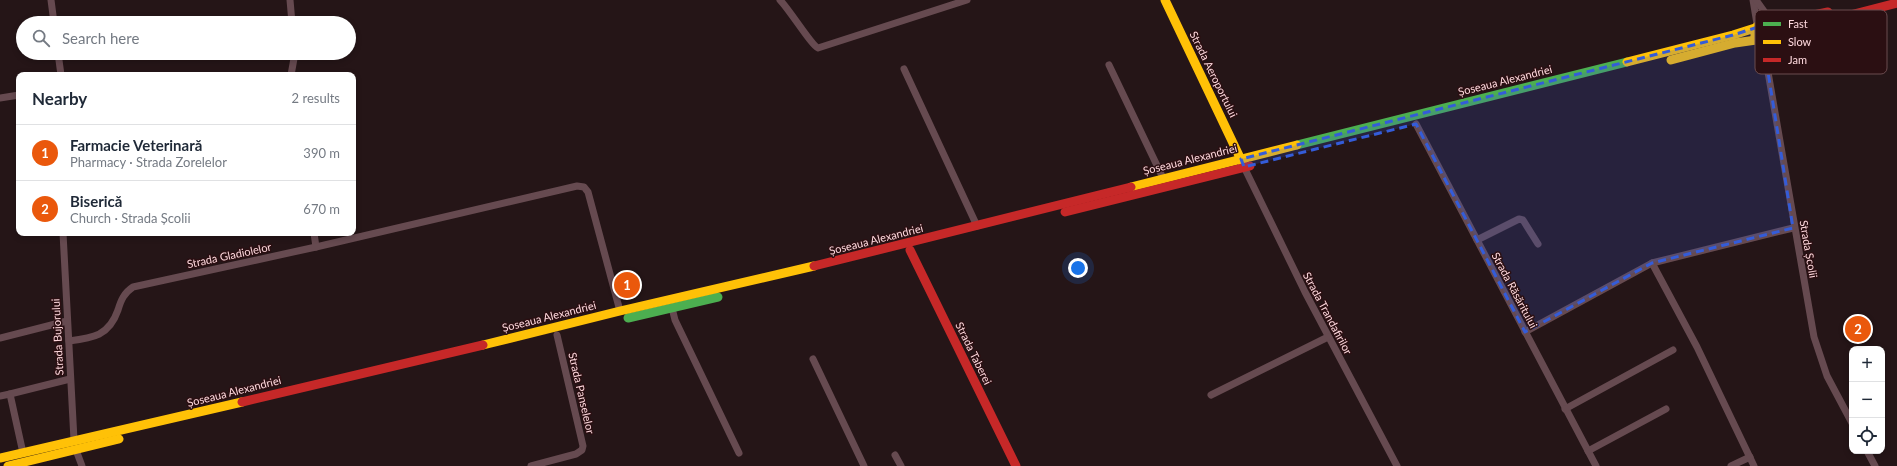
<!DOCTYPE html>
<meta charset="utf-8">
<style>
:root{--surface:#fff;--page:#f2f2f3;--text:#1f2937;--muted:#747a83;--line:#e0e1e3;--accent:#ea580c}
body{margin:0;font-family:Lato,sans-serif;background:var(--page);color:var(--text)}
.controls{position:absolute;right:12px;bottom:12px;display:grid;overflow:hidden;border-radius:8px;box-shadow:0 2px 6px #0003}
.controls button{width:36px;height:36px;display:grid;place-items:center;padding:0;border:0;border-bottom:1px solid var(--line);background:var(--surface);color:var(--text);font:20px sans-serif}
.you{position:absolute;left:1078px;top:268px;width:14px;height:14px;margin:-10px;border:3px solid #fff;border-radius:50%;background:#1a73e8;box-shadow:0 0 0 6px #1a73e833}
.badge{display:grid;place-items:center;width:26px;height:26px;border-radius:50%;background:var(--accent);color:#fff;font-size:13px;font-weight:700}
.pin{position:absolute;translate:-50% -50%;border:2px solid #fff;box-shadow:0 1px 4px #0006}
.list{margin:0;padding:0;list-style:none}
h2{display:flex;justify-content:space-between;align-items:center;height:52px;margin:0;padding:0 16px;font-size:17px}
h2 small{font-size:13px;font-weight:400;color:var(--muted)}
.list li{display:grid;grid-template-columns:26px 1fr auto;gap:12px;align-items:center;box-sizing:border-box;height:56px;padding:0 16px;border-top:1px solid var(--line)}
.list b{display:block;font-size:15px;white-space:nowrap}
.list p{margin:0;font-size:13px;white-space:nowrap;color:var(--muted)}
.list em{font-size:13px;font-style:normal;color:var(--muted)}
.icon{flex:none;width:22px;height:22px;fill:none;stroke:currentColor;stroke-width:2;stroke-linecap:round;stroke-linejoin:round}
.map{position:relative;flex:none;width:1897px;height:466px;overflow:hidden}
.search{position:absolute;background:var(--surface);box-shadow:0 2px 6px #0003;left:16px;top:16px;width:340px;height:44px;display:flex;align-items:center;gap:10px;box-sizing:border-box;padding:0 14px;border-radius:22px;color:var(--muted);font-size:15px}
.panel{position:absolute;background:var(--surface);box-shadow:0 2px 6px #0003;left:16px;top:72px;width:340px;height:164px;border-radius:8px}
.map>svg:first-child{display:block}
</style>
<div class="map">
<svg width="1897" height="466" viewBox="0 0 1897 466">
<rect width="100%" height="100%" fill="#251517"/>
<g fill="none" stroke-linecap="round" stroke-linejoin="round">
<g stroke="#664a50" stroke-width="7">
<path d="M 51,0 L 54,23"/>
<path d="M 290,0 L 292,23"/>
<path d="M 780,0 C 789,9 812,46 818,48 L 967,0"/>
<path d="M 1753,0 L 1757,24"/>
<path d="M 1756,0 L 1771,21"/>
<path d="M 1758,43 L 1768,72 L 1814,337 L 1827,376 L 1852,423"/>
<path d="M 58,53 L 61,75"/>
<path d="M 1109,65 L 1163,178"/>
<path d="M 904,69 L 977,226"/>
<path d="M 1768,72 L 1776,42"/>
<path d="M 291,75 L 295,53"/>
<path d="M 0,98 L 19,95"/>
<path d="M 1416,124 L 1596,466"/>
<path d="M 1244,167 L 1305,292 L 1397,466"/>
<path d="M 63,233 L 74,440"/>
<path d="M 314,233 L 316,247"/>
<path d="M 1477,240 L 1519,219 L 1523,220 L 1538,244"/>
<path d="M 1652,263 L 1697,347 L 1754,466"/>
<path d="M 672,308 L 675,320 L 739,453"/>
<path d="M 1525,332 L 1652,263 L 1793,228"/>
<path d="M 0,338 L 67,321"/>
<path d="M 69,341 C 93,338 109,336 118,310 C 121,300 124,293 133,287 L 316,247 L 577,186 L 584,187 L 588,192 L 620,311"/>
<path d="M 813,359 L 864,466"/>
<path d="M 1211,395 L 1328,337"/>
<path d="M 0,396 L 10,394"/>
<path d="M 1565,409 L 1673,350"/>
<path d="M 76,450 L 82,466"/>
<path d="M 1588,451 L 1666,409"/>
<path d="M 1867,451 L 1875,466"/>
<path d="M 23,453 L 10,394 L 70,379"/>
<path d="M 895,455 L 901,466"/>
<path d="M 531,466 L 576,454 L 582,450 L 583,446 L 557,335"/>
<path d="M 1731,466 L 1750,457"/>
</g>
<g stroke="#4caf50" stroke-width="9">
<path d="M 1297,145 L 1627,62"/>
<path d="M 628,318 L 718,297"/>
</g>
<g stroke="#ffc107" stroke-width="9">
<path d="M 1165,0 L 1243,164"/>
<path d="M 1671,60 L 1735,43 L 1756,40"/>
<path d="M 1627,62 L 1733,35 L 1755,28 L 1764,20 L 1769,20 L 1777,25 C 1781,33 1778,39 1772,45 L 1763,45 L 1755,37 L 1755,28"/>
<path d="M 1131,187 L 1297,145"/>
<path d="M 483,345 L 620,311 L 814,266"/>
<path d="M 0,458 L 242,402"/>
<path d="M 8,466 L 119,439"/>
</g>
<g stroke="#c62828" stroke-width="9">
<path d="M 1775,23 L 1828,12"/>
<path d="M 1779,38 L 1819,23 L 1897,3"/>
<path d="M 1065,212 L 1250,166"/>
<path d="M 910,250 L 1016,466"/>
<path d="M 814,266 L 1131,187"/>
<path d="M 242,402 L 483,345"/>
</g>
</g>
<path fill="#345cd9" fill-opacity="0.2" stroke="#345cd9" stroke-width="3" stroke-dasharray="8 5" stroke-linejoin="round" d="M 1764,20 L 1771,21 L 1780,29 L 1776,42 L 1760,48 L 1768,72 L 1793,228 L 1652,263 L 1525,332 L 1416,124 L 1244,167 L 1241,159 L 1733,35 L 1755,28 Z"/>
<g text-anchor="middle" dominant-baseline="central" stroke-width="3" stroke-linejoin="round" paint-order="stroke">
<g font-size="11" fill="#ffd9de" stroke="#2b0f12">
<text transform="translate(1214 74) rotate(64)">Strada Aeroportului</text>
<text transform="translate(1505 80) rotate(-14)">Șoseaua Alexandriei</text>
<text transform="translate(1190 159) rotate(-14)">Șoseaua Alexandriei</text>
<text transform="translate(876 239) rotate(-14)">Șoseaua Alexandriei</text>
<text transform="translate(1809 249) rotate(80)">Strada Școlii</text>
<text transform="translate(229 255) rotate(-12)">Strada Gladiolelor</text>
<text transform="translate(1515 290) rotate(62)">Strada Răsăritului</text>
<text transform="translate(1328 313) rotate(62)">Strada Trandafirilor</text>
<text transform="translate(549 316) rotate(-14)">Șoseaua Alexandriei</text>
<text transform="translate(57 337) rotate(-93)">Strada Bujorului</text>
<text transform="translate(974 353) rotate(64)">Strada Taberei</text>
<text transform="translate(234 391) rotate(-14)">Șoseaua Alexandriei</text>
<text transform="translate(582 393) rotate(77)">Strada Panselelor</text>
</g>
</g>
<rect x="1755" y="10" width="132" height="64" rx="6" fill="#2b0f12" stroke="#6b4c4f" stroke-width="1"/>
<rect x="1763" y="22" width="18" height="4" fill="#4caf50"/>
<rect x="1763" y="40" width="18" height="4" fill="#ffc107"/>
<rect x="1763" y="58" width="18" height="4" fill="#c62828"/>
<g font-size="11" fill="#ffd9de">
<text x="1788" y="28">Fast</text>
<text x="1788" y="46">Slow</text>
<text x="1788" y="64">Jam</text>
</g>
</svg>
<div class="controls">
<button>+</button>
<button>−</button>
<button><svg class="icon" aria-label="locate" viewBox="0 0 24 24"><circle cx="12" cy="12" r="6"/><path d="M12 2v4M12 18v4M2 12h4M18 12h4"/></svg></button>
</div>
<div class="you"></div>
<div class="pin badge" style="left:627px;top:285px">1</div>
<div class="pin badge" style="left:1858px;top:329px">2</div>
<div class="search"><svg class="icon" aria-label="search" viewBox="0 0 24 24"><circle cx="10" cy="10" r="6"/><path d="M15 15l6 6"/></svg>Search here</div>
<section class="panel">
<h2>Nearby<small>2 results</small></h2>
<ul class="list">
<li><span class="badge">1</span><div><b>Farmacie Veterinară</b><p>Pharmacy · Strada Zorelelor</p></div><em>390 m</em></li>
<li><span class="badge">2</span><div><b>Biserică</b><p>Church · Strada Școlii</p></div><em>670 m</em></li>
</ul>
</section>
</div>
